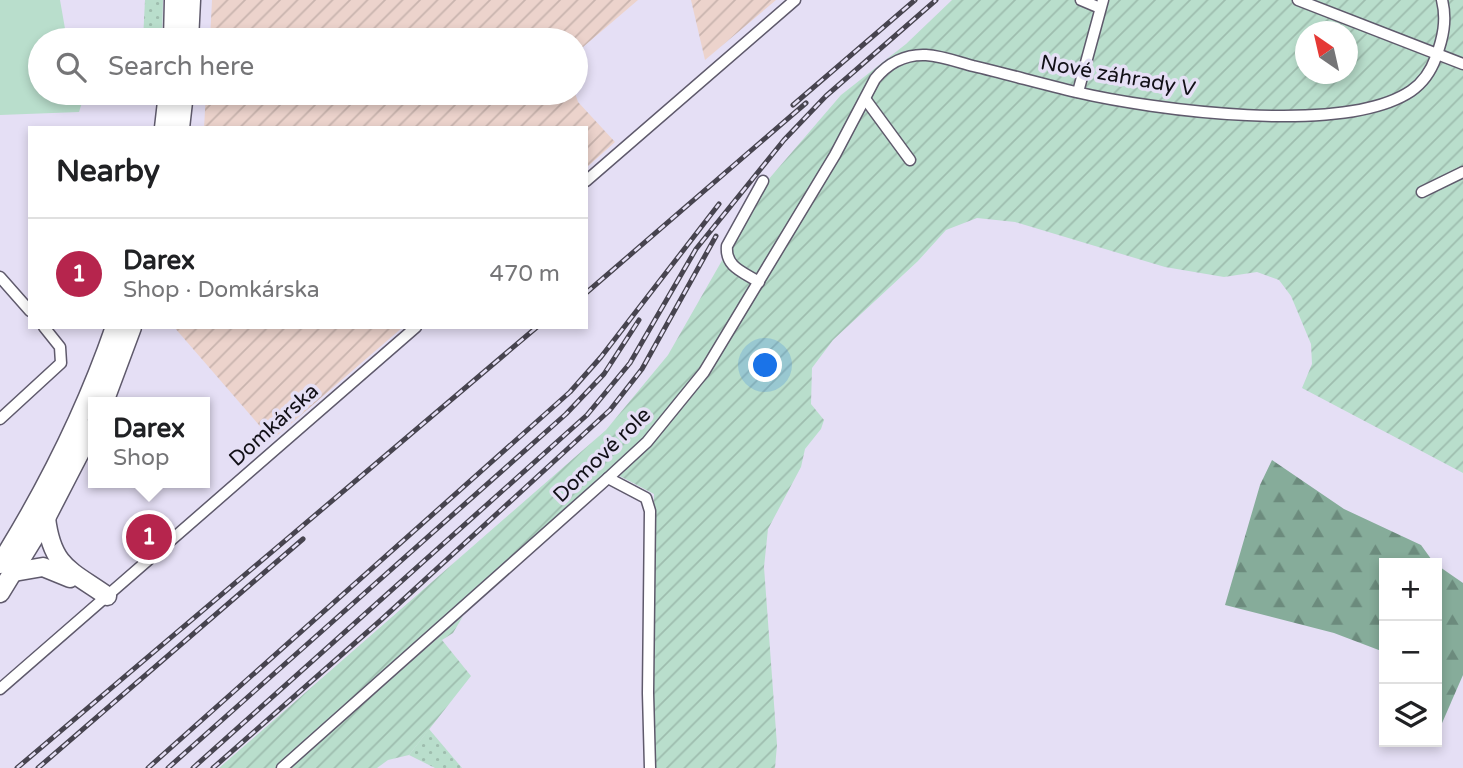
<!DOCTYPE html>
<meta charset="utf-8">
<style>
:root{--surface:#fff;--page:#f6f6f6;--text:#202124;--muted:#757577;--line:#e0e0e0;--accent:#b6254d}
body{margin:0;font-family:"Varela Round",sans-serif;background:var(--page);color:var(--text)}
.controls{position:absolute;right:21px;bottom:21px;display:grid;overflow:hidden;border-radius:0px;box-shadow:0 4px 10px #0003}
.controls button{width:63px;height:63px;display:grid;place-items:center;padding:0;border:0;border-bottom:2px solid var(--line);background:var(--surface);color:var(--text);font:35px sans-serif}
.compass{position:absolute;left:1295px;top:21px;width:63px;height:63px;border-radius:50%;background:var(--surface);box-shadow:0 4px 10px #0003;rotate:326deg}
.you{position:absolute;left:766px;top:366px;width:24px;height:24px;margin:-18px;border:5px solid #fff;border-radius:50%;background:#1a73e8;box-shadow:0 0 0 10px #1a73e833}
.badge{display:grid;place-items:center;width:46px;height:46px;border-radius:50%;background:var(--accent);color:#fff;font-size:23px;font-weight:700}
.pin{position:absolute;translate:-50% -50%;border:4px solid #fff;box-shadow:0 2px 7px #0006}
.popup{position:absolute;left:88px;top:397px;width:122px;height:91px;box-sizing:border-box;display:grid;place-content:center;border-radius:0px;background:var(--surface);filter:drop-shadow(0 2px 5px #0005);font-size:23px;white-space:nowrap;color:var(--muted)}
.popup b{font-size:26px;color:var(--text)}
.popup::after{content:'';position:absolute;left:50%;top:100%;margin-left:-14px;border:14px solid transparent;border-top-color:var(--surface)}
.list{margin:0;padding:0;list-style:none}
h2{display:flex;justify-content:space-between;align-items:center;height:91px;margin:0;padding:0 28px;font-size:30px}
h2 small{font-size:23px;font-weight:400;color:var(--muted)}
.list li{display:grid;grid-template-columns:46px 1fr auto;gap:21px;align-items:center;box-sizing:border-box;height:112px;padding:0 28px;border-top:2px solid var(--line)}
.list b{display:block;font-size:26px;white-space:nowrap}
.list p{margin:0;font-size:23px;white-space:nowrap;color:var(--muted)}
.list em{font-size:23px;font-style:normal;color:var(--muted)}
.icon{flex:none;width:38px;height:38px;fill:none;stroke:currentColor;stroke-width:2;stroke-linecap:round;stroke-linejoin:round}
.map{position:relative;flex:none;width:1463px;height:768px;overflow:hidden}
.search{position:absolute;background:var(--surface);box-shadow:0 4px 10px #0003;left:28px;top:28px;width:560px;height:77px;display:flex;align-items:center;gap:18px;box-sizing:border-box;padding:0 24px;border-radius:38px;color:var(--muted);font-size:26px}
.panel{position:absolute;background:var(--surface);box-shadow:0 4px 10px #0003;left:28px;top:126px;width:560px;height:203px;border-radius:0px}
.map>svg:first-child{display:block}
</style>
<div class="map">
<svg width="1463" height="768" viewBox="0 0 1463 768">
<defs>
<pattern id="industrial-furrows" width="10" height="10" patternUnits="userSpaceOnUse" patternTransform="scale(1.75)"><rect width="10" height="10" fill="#ecd3cc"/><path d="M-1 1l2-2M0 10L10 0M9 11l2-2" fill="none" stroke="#c9b4ae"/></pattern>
<pattern id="grass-dots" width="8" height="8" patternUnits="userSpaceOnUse" patternTransform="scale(1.75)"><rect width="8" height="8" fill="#b9decc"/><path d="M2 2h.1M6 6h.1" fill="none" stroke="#9ebdae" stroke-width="1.8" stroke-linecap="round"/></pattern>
<pattern id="forest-firs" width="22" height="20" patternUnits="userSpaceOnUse" patternTransform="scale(1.75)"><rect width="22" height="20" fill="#86ac9a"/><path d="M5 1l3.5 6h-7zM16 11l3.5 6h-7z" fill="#6c8b7d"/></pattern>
<pattern id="garden-furrows" width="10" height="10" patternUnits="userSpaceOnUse" patternTransform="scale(1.75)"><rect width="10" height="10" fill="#b9decc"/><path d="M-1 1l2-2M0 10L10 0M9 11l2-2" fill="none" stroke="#9ebdae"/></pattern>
</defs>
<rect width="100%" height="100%" fill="#e5dff5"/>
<g fill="url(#industrial-furrows)">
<path d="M 212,0 L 638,0 L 576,53 L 576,40 L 210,40 Z"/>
<path d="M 691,0 L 776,0 L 705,60 Z"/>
<path d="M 206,93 L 575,93 L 578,102 L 615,142 L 586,168 L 586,128 L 204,128 Z"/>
<path d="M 174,327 L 403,327 L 272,440 Z"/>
</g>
<g fill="url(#grass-dots)">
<path d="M 145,0 L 163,0 L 162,40 L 143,40 Z"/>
<path d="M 429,729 L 462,768 L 435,768 L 409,755 Z"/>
</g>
<g fill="url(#forest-firs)">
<path d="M 1272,460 L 1344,509 L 1421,545 L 1434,563 L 1384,563 L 1384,652 L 1334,633 L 1225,605 L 1260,485 Z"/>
<path d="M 1437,565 L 1463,583 L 1463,675 L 1439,730 L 1437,724 Z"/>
</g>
<path fill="#b9decc" d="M 0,0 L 60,0 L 67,40 L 40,40 L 40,93 L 85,93 L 79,112 L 0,115 Z"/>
<g fill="url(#garden-furrows)" fill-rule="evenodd">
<path d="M 952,0 L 1463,0 L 1463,473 L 1302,388 L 1312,364 L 1311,344 L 1291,296 L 1279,280 L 1257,272 L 1224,277 L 1165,267 L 1015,222 L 977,218 L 946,230 L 918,261 L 833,340 L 812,368 L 811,404 L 824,420 L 821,429 L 805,449 L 801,467 L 768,529 L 764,567 L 777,745 L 775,768 L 655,768 L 651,611 L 654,494 L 610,471 L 279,768 L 219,768 L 606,430 L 668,355 L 768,180 L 841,95 L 906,44 ZM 1306,32 L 1348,32 L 1348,74 L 1306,74 Z"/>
<path d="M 463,616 L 453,633 L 442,640 L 471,676 L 409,755 L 388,760 L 377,768 L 289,768 Z"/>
</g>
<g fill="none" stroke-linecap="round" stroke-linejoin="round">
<g stroke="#5f5a6c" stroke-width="13">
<g id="minor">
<path d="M 1081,0 L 1100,8"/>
<path d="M 1298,0 L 1463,64"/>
<path d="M 1078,92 L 1103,0"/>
<path d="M 866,100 L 910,160"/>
<path d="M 586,181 L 795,0"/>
<path d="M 1422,192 L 1463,172"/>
<path d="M 0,277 L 30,311"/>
<path d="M 759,282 C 743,272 725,267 727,246 L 763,181"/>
<path d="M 0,419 L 61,363 L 60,347 L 44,327"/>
<path d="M 608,478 L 646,498 L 650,511 L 648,693 L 650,768"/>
<path d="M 0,689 L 416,327"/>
<path d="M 282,768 L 608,478 L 647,442 L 704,372 L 835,155 L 875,79 C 888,63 906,54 926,55 C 942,56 958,62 973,66 C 1007,74 1042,84 1076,92 C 1153,110 1344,136 1411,91 C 1424,82 1431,71 1436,57 C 1443,38 1447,20 1442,0"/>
</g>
</g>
<g stroke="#5f5a6c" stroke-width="21">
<g id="motorway">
<path d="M 173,40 L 174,0"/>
<path d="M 189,40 L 191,0"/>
<path d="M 164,128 L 168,93"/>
<path d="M 180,128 L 184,93"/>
<path d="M 104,402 L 132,327"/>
<path d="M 46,518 C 52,567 70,570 107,596"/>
<path d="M 0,564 C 47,489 86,411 115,327"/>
<path d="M 14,572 L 43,567 L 70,578"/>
<path d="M 0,593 L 46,518 L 93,427"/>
</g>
</g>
<use href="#minor" stroke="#fff" stroke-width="10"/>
<use href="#motorway" stroke="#fff" stroke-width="18"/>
<g stroke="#47444f" stroke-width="5">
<g id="rail">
<path d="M 793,105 L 915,0"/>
<path d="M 586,293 L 806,103"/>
<path d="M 17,768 L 537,327"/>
<path d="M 38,768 L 303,539"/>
<path d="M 148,768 L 570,392 L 601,357 L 719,204"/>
<path d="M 168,768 L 566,414 L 604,374 L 639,320"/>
<path d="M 193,768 L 587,415 L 630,363 L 696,249 L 784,140 L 826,96 L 936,0"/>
<path d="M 213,768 L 381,620 L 610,410 L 642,369 L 716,236"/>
</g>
</g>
<use href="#rail" stroke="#e5dff5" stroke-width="2.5" stroke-dasharray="8" stroke-linecap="butt"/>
</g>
<g text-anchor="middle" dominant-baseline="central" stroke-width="7" stroke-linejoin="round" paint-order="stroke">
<g font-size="21" fill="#121017" stroke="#e5dff5">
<text transform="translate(1118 76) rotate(10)">Nové záhrady V</text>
<text transform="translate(274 425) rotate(-42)">Domkárska</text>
<text transform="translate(602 455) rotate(-44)">Domové role</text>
</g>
</g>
</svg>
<div class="controls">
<button>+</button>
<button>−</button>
<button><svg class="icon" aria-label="layers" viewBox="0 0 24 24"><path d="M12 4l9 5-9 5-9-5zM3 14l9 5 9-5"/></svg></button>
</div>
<svg class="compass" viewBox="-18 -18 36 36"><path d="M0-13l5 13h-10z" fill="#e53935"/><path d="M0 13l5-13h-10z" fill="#757577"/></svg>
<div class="you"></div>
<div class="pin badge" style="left:149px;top:537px">1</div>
<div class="popup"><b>Darex</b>Shop</div>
<div class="search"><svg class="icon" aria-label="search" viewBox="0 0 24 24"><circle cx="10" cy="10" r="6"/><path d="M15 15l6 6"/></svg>Search here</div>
<section class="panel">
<h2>Nearby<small></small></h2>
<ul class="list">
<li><span class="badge">1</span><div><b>Darex</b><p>Shop · Domkárska</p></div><em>470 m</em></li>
</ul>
</section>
</div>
